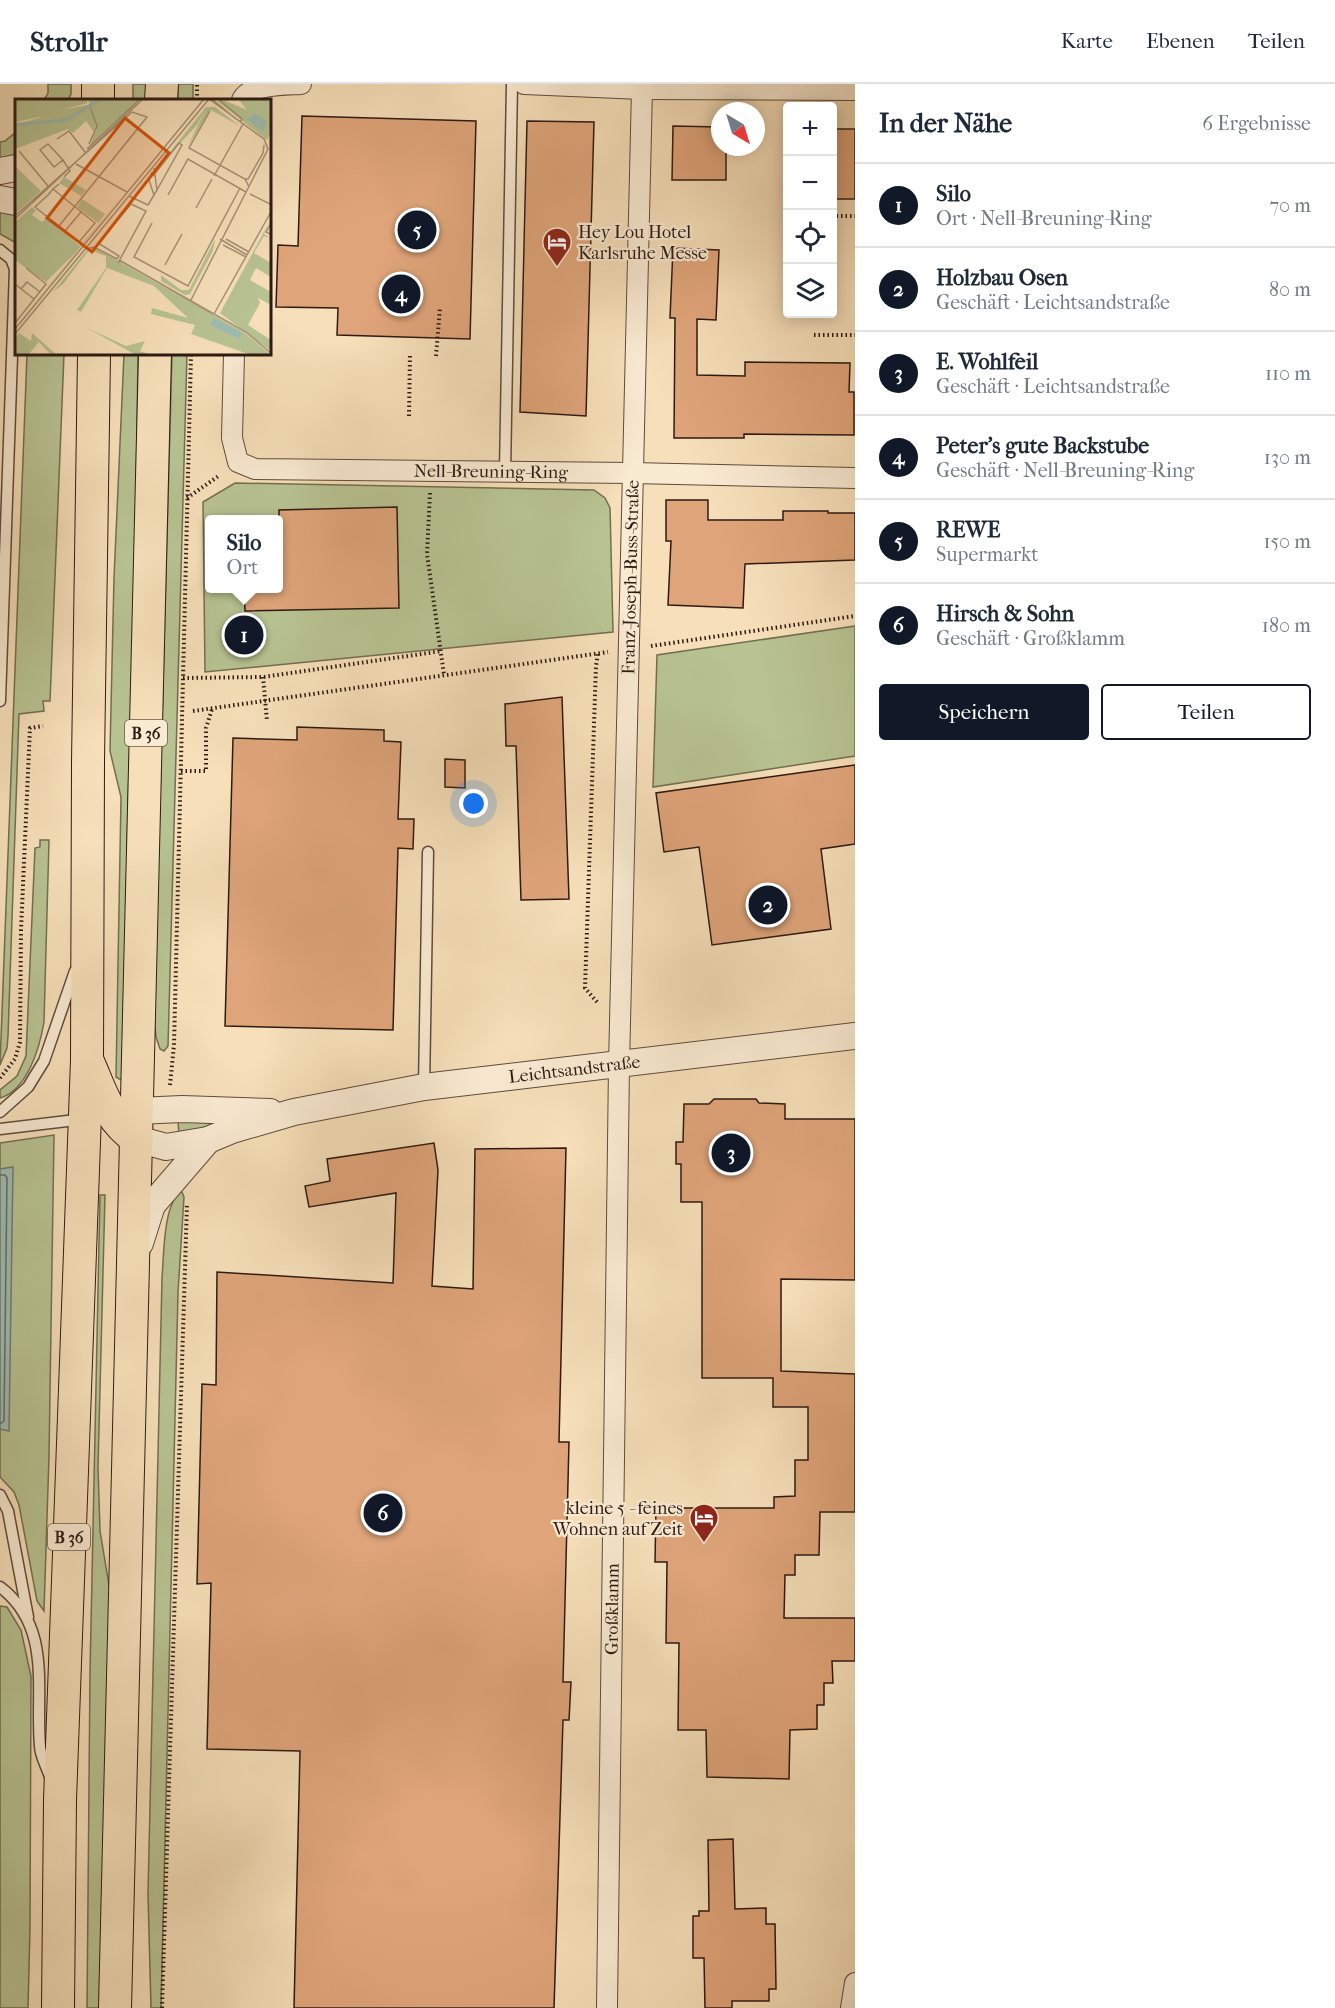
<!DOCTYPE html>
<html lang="de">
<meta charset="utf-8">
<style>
:root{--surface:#fff;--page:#f6f6f7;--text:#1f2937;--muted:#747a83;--line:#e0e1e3;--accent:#111827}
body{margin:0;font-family:"IM FELL French Canon",serif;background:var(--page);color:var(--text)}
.controls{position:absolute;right:18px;top:18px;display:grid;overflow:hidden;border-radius:6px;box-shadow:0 3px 15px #0003}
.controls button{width:54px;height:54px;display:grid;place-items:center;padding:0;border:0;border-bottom:2px solid var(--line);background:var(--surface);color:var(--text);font:30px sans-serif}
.compass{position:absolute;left:711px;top:18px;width:54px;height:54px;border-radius:50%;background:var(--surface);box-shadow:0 3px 15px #0003;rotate:142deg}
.you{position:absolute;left:474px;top:720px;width:21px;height:21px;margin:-15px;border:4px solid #fff;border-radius:50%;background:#1a73e8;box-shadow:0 0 0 9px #1a73e833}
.badge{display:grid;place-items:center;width:39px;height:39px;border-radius:50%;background:var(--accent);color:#fff;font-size:20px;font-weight:700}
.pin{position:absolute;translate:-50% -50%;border:3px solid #fff;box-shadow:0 2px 6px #0006}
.popup{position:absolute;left:205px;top:431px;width:78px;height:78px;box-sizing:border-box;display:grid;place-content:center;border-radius:6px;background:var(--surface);filter:drop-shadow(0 2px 4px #0005);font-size:20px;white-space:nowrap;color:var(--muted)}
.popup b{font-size:22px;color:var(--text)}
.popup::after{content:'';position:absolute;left:50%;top:100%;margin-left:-12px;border:12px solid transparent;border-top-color:var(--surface)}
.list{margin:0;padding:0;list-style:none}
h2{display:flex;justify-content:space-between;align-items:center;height:78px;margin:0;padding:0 24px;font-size:26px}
h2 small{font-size:20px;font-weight:400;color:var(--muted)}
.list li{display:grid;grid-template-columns:39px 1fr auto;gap:18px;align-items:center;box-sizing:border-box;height:84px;padding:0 24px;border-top:2px solid var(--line)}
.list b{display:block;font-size:22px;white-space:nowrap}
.list p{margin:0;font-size:20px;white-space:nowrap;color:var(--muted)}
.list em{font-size:20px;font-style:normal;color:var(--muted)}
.actions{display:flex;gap:12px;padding:18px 24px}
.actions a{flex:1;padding:14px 0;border:2px solid var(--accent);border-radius:6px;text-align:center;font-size:21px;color:var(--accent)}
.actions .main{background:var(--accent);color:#fff}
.icon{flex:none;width:33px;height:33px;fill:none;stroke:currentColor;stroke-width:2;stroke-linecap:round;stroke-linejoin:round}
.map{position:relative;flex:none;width:855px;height:1924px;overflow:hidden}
header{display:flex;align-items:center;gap:36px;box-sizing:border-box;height:84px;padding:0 30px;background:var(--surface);border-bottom:2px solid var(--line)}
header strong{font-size:28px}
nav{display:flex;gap:33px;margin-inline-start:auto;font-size:21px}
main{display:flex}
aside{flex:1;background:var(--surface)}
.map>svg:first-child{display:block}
</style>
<header>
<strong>Strollr</strong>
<nav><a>Karte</a><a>Ebenen</a><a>Teilen</a></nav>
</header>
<main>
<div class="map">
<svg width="855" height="1924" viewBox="0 0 855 1924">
<rect width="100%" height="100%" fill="#f6dfb9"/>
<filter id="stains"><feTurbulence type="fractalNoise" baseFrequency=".00333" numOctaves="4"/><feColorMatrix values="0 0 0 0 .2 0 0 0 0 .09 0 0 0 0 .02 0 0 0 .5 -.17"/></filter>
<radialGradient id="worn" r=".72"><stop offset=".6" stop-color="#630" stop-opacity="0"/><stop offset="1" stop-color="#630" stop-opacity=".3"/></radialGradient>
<g fill="#b8c392" stroke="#726e53" stroke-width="1.5" fill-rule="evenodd">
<path d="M 48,0 L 71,0 L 71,10 L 68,16 L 44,16 L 48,9 Z"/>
<rect x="133" y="0" width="13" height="16"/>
<rect x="178" y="0" width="15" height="16"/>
<path d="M 16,48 L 16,70 L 0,76 L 0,58 L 5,57 Z"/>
<path d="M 0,125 L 16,129 L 16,159 L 0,150 Z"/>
<path d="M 27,270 L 64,270 L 50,617 L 43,617 L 44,627 L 19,630 L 8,952 L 7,964 L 0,981 Z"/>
<path d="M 124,270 L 138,270 L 134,556 L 128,714 L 123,992 L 121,996 L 116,993 L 121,713 L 110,667 L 114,494 Z"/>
<path d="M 172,270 L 187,270 L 168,962 L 164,967 L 160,965 L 156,953 L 154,934 Z"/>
<path d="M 235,399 L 594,406 L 605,414 L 610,424 L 613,548 L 205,588 L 203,418 ZM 210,436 L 278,436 L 278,504 L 210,504 Z"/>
<path d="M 855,542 L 855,672 L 653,703 L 657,571 Z"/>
<path d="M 40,756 L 49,756 L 44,938 C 40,962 28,1006 0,1014 L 0,1006 L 17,992 L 26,972 L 35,764 L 40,763 Z"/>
<path d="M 265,1030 L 179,1050 L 178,1038 Z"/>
<path d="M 54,1051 L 49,1372 L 44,1527 L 37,1517 L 19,1421 L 14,1408 L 0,1393 L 0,1059 Z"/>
<path d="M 181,1106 L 184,1113 L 178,1208 L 161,1924 L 151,1924 L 148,1810 L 162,1194 C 164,1170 163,1122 181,1106 Z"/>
<path d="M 100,1111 L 105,1111 L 98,1383 L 100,1447 L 110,1507 L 100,1924 L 87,1924 L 90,1589 Z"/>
<path d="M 0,1522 L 7,1523 L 21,1546 L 31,1592 L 30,1844 L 28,1924 L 0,1924 Z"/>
</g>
<path fill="#9dbcb3" stroke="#707b73" stroke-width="1.5" d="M 13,1083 L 9,1347 L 0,1345 L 0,1085 Z"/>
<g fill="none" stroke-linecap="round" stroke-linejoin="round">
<path stroke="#656b64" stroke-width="1.5" d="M 0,1091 L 5,1091 L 7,1094 L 4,1337 L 0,1340"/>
</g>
<g fill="#dfa479" stroke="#2d1a14" stroke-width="1.5">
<path d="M 302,32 L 476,37 L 470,255 L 337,251 L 338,224 L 276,223 L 278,161 L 298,162 Z"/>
<path d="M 527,37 L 594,38 L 586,332 L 520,328 Z"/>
<path d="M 673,42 L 720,43 L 720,63 L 726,63 L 726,96 L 672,96 Z"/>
<rect x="832" y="45" width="23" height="70"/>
<path d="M 673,164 L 719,166 L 716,236 L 697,235 L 697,291 L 745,292 L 745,278 L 850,279 L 849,308 L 854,308 L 854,351 L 744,350 L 744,354 L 674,354 L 675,234 L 670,234 Z"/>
<path d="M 666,416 L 708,416 L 708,436 L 783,436 L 783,427 L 828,427 L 828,429 L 855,429 L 855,476 L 745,480 L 743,524 L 668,521 L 671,457 L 666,457 Z"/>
<path d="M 397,423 L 399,524 L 245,527 L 244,504 L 279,504 L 279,426 Z"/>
<path d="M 562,613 L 569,815 L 521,816 L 516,662 L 506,662 L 505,620 Z"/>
<path d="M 297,643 L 384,646 L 384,657 L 401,658 L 398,735 L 414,735 L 413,765 L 398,764 L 393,946 L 225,942 L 233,654 L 297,656 Z"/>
<path d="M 445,675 L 465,676 L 465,704 L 445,703 Z"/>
<path d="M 855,681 L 855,760 L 821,765 L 831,845 L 712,861 L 699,763 L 664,768 L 656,709 Z"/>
<path d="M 714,1015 L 756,1015 L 759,1019 L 785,1020 L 785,1035 L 855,1035 L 855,1196 L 781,1195 L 781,1287 L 855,1290 L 855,1428 L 820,1428 L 819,1471 L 795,1471 L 795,1491 L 785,1491 L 784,1534 L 855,1534 L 855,1577 L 832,1577 L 833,1599 L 824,1599 L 824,1621 L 817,1621 L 817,1645 L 790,1646 L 789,1695 L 707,1693 L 706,1646 L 678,1646 L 679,1559 L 666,1559 L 667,1478 L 655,1478 L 656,1424 L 774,1424 L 774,1413 L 795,1412 L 795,1376 L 808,1376 L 808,1323 L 773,1323 L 773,1294 L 702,1294 L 702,1118 L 681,1118 L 681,1080 L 676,1080 L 676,1058 L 683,1058 L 684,1020 L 709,1020 Z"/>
<path d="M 434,1059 L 438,1086 L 432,1202 L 473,1205 L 475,1065 L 566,1064 L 559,1358 L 569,1358 L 563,1598 L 571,1598 L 569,1636 L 563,1636 L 554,1924 L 294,1924 L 300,1667 L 207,1665 L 211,1499 L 197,1500 L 202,1300 L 216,1301 L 217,1188 L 393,1199 L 396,1109 L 309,1123 L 305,1102 L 330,1097 L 327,1075 Z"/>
<path d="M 733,1755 L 735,1825 L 766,1824 L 766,1840 L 775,1840 L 776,1905 L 769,1905 L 769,1917 L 732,1917 L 732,1924 L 705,1924 L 704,1874 L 693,1874 L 693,1832 L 699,1832 L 699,1827 L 709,1827 L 708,1756 Z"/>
</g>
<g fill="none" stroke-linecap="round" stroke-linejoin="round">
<g stroke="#5f4b3d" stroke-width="13">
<g id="service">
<path d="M 0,166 L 11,175 L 15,185 L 0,617"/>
<path d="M 505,388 L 512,0"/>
<path d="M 424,1003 L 428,768"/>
<path d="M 0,1028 L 28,1003 L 44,977 L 75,887"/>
<path d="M 0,1045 L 84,1035"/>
<path d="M 0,1411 L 8,1427 L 28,1533"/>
<path d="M 0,1503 C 53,1543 35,1606 40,1662 C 40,1672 47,1683 50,1693"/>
</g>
</g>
<g stroke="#5f4b3d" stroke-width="22">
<g id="minor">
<path d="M 524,0 L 642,5 L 855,6"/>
<path d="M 242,16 C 249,0 284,1 301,0"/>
<path id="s1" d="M 234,270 L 232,354 L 238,378 L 255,385 L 632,389 L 855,394"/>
<path id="s2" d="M 607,1924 L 619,981 L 642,5"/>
<path d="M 851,1924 L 855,1899"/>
</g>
</g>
<g stroke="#5f4b3d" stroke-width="28">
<g id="tertiary">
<path d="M 0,87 L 16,84"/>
<path d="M 0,115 L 16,118"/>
<path d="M 137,1027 L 182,1025 L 270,1028"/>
<path id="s3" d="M 137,1055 L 166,1063 L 208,1056 L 232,1046 L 294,1028 L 424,1003 L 855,952"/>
<path d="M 140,1159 L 152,1121 L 208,1056"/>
</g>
</g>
<g stroke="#2d1a14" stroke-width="34">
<g id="primary">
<path d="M 98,16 L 98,0"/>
<path d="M 161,16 L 162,0"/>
<path d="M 89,980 C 102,1010 109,1036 137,1055"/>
<path d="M 58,1924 L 60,1716 L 87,976 L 88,678 L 94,270"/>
<path d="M 115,1924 L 155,270"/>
</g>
</g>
<g stroke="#2d1a14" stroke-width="4" stroke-dasharray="1.5 3" stroke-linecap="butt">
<path d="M 197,16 L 197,0"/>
<path d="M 832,132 L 855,132"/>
<path d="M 814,251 L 855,251"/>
<path d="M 436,272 L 440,224"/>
<path d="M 409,332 L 410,270"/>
<path d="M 430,409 L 427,470 L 444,591"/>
<path d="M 187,414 L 220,391"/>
<path d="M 651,562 L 855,532"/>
<path d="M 183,594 L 263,593 L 442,567"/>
<path d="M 193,627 L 608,568"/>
<path d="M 181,687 L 206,687 L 206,644 L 212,625"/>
<path d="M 597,918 L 585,904 L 596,582 L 598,569"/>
<path d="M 0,994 L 15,975 L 20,958 L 21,846 L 30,644 L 43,642"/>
<path d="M 170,1001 L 174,961 L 191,270"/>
<path d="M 162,1924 L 187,1119"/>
</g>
<use href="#service" stroke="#f9ead2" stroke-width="10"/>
<use href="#minor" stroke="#f9ead2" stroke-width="20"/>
<use href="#tertiary" stroke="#f9ead2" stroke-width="26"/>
<use href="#primary" stroke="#f6dfb9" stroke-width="32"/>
<path stroke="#2d1a14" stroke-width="4" stroke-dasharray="1.5 3" stroke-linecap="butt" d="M 263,593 L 267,637"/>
</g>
<defs>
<g id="hotel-pin" transform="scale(1.5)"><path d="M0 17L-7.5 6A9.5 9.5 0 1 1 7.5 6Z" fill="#8f2418" stroke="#f9ead2"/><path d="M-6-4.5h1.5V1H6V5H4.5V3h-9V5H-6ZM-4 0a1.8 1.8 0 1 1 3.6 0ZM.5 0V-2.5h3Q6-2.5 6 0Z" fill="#fff"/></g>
</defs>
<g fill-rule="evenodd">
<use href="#hotel-pin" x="557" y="158"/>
<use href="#hotel-pin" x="704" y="1434"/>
</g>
<g text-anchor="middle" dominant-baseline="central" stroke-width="4.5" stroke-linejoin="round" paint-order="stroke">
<g fill="#f9ead2" stroke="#6a584d" stroke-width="1.5">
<rect x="125" y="636" width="42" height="26" rx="4.5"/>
<rect x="48" y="1440" width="42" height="26" rx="4.5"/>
</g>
<g font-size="16" font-weight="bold" fill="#2d1a14">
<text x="146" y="649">B 36</text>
<text x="69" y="1453">B 36</text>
</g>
<g font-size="18" fill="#2d1a14" stroke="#f9ead2" text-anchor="start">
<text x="578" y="148">Hey Lou Hotel<tspan x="578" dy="21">Karlsruhe Messe</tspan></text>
<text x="683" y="1424" text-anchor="end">kleine 5 - feines<tspan x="683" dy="21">Wohnen auf Zeit</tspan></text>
</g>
<g font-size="18" fill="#2d1a14" stroke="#f9ead2">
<text stroke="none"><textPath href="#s1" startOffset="363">Nell-Breuning-Ring</textPath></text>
<text stroke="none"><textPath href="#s2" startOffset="1431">Franz-Joseph-Buss-Straße</textPath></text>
<text stroke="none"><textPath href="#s3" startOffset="447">Leichtsandstraße</textPath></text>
<text stroke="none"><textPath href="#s2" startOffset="399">Großklamm</textPath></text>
</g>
</g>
<g transform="translate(15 15)">
<rect width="256" height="256" fill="#f6dfb9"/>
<path d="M 0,0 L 72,0 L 72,4 L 47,11 L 73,6 L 81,25 L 79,33 L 71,22 L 58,34 L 53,30 L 0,50 L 0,24 L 14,22 L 29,17 L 0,23 ZM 73,0 L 124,0 L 113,11 L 127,0 L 74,49 L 82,28 ZM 206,0 L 232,11 L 223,0 L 256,0 L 256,33 L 252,41 L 202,2 ZM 191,8 L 200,8 L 225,27 L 196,11 L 173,47 L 191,10 L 182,26 L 138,74 ZM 0,67 L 26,92 L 0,115 ZM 49,78 L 71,91 L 66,97 L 44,84 ZM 107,97 L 0,228 L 59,155 L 31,183 L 0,161 L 0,123 L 17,108 L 21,111 L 17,116 L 27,123 L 31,119 L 65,147 ZM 67,100 L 90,115 L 83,124 L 62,108 ZM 256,120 L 249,135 L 256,140 L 249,137 L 239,154 L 256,164 L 256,178 L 241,169 L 235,181 L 256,193 L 256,206 L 243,199 L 245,204 L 233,226 L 256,241 L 256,252 L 205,214 ZM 200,140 L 198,152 L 175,195 L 170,196 L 146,182 L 146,176 L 166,191 L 174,191 ZM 80,149 L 229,233 L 256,256 L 236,256 L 176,235 L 180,226 L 136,215 L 137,209 L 173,219 L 139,187 L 92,169 L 66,213 L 62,211 L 91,169 L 91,157 L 74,151 L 48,185 L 38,193 L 73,150 ZM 72,229 L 111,247 L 130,242 L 125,252 L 137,256 L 121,256 ZM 4,234 L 16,242 L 17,234 L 42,256 L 36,256 L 24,243 L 13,256 L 0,256 L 0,239 Z" fill="#b8c392"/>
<path d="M 240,14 L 252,23 L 248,33 L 232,20 ZM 199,219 L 227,234 L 224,240 L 195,226 Z" fill="#9dbcb3"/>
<path fill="none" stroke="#9dbcb3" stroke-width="3" d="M 0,26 L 52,21 L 85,0"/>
<path fill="none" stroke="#a69077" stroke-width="1.5" d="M 197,0 L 221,20M 203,0 L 227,20 L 225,23M 195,12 L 174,49 L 230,80 L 234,88M 42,40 L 54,32 L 70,53M 74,45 L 82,27 L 75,8M 72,50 L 125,0M 4,52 L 33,87M 48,61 L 33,45 L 25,51 L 39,68 L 48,61 L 55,72 L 49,78M 61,65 L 112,93M 137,73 L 134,81 L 139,96M 138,77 L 164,44 L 167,46 L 142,91M 199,77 L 228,25M 230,80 L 233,80 L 248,54 L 249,46M 38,90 L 80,124 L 64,143 L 20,108 L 21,107 L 33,96 L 38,90 L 44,85M 235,95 L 257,106M 153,96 L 173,60 L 231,93M 114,97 L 133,106 L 142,91 L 139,69M 181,109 L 197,80M 0,117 L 117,13 L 132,18 L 44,127M 0,120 L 128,0M 257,123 L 251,133 L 257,136M 137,124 L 119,158 L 173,187 L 225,89M 50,132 L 66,113M 205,140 L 232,156M 211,140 L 234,153M 208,146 L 231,158M 71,150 L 79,148 L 102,160M 102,160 L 104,157 L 83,144 L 116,105 L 131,112 L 103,164M 104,161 L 231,233 L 257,255M 150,166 L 167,135M 141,182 L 198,215M 0,185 L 19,200M 6,190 L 12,183 L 25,193M 176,201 L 253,50 L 249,40 L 194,0M 199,215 L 257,111M 0,224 L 31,185 L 11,169M 0,230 L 189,0M 0,235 L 194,0"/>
<path fill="#d5530d" fill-opacity="0.15" stroke="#d5530d" stroke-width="3" d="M 110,19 L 154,54 L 77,153 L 32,119 Z"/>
<rect width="256" height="256" fill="none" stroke="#2d1a14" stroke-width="3"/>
</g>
<rect width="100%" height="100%" filter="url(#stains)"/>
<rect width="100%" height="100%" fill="url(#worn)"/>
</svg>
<div class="controls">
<button>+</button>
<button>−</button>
<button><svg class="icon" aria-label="locate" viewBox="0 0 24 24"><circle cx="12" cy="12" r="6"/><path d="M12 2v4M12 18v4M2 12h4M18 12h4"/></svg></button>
<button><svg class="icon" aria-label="layers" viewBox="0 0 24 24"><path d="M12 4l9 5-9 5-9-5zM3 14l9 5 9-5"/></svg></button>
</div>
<svg class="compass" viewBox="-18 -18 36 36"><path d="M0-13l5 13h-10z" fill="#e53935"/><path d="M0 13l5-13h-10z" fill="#747a83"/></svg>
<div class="you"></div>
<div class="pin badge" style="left:244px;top:551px">1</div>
<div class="popup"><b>Silo</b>Ort</div>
<div class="pin badge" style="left:768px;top:821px">2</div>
<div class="pin badge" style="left:731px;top:1069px">3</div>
<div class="pin badge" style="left:401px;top:210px">4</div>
<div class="pin badge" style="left:417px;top:146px">5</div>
<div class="pin badge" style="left:383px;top:1429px">6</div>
</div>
<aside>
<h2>In der Nähe<small>6 Ergebnisse</small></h2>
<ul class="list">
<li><span class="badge">1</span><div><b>Silo</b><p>Ort · Nell-Breuning-Ring</p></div><em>70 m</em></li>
<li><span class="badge">2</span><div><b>Holzbau Osen</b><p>Geschäft · Leichtsandstraße</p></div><em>80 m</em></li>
<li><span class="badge">3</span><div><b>E. Wohlfeil</b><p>Geschäft · Leichtsandstraße</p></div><em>110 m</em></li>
<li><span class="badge">4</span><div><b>Peter's gute Backstube</b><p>Geschäft · Nell-Breuning-Ring</p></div><em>130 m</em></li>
<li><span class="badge">5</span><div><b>REWE</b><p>Supermarkt</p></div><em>150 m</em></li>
<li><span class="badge">6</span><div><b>Hirsch &amp; Sohn</b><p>Geschäft · Großklamm</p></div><em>180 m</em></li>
</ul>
<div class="actions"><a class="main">Speichern</a><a>Teilen</a></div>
</aside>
</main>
